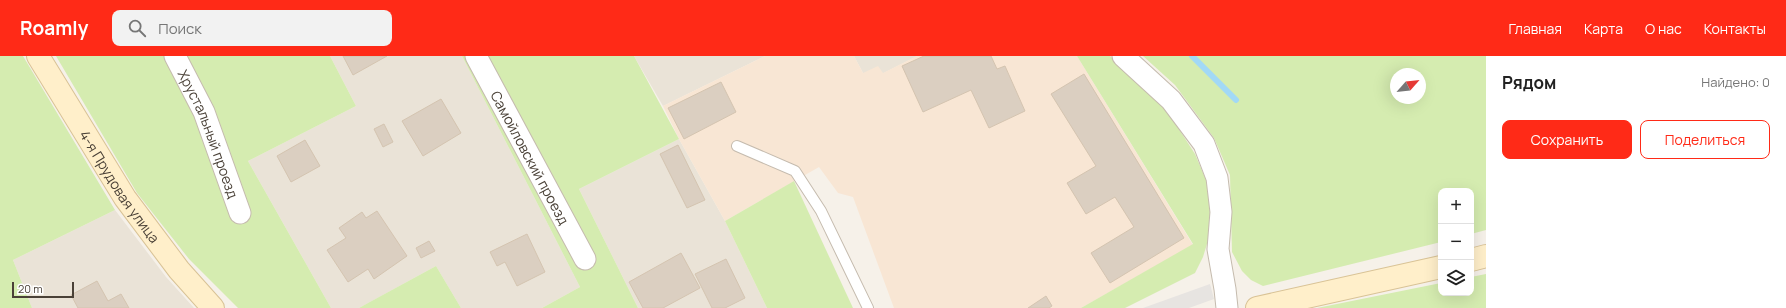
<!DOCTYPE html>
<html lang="ru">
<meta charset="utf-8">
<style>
:root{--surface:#fff;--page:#f2f2f2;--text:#222;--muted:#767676;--line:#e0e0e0;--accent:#ff2a17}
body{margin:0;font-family:Manrope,sans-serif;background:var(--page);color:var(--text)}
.controls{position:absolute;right:12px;bottom:12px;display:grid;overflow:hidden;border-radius:8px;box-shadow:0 4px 16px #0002}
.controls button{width:36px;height:36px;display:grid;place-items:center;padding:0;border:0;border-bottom:1px solid var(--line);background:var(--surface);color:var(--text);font:20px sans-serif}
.compass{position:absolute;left:1390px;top:12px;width:36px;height:36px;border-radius:50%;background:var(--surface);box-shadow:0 4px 16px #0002;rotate:63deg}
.scale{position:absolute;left:12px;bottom:10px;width:62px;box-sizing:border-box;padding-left:4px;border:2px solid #4a4137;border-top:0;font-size:11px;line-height:14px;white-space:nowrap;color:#4a4137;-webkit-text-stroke:3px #fff;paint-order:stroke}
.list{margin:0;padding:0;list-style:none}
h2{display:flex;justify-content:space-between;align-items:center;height:52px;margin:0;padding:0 16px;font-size:17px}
h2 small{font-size:13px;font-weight:400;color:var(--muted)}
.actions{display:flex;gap:8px;padding:12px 16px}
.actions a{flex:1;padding:9px 0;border:1px solid var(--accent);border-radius:8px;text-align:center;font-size:14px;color:var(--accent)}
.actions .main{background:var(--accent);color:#fff}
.icon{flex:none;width:22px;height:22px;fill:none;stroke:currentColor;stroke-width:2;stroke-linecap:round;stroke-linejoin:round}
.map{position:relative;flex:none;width:1486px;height:252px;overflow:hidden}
header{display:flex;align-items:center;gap:24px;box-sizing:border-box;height:56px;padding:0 20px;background:var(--accent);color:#fff}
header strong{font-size:19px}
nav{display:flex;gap:22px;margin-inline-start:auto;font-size:14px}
.search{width:280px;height:36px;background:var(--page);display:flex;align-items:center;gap:10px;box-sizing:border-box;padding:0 14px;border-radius:8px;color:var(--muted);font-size:15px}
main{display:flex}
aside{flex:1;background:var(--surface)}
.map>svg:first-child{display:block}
</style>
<header>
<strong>Roamly</strong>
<div class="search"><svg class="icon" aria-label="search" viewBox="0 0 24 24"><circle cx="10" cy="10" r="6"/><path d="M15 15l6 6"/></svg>Поиск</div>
<nav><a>Главная</a><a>Карта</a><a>О нас</a><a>Контакты</a></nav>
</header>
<main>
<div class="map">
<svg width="1486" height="252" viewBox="0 0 1486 252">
<rect width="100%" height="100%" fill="#f6f1e9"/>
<g fill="#eae3d7">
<path d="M 330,0 L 462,0 L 580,231 L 542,252 L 461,252 L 436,210 L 359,252 L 331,252 L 248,105 L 356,50 Z"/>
<path d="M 634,0 L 765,0 L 663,50 Z"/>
<path d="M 854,0 L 917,0 L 882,18 L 863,17 Z"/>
<path d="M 679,83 L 725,165 L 767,252 L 638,252 L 579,133 Z"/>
<path d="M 115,154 L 166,221 L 194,252 L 32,252 L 13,204 Z"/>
</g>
<path fill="#f8e6d4" d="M 765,0 L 854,0 L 863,17 L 878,10 L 883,17 L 917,0 L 1077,0 L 1193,189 L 1081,252 L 894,252 L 853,141 L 838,137 L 819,111 L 725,165 L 679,83 L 663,50 Z"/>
<g fill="#d5ecb0" fill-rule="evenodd">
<path d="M 0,0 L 23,0 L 115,154 L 13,204 L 32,252 L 0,252 Z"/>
<path d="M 56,0 L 330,0 L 356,50 L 248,105 L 331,252 L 238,252 L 189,203 L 137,137 Z"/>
<path d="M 462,0 L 634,0 L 679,83 L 579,133 L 638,252 L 542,252 L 580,231 Z"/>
<path d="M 1077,0 L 1110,0 L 1164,50 L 1195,98 L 1212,138 L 1210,178 L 1203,201 L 1195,217 L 1125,252 L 1081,252 L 1193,188 Z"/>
<path d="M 1143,0 L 1486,0 L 1486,174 L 1471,178 L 1471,135 L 1441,135 L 1441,186 L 1263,230 L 1251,224 L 1242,215 L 1232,196 L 1230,119 L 1214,82 L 1175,29 ZM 1396,18 L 1420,18 L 1420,42 L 1396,42 Z"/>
<path d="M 794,125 L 853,252 L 767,252 L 725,165 Z"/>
<path d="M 436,210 L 461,252 L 359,252 L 368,247 Z"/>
<path d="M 1486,218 L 1486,252 L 1317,252 L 1441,227 L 1441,237 L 1471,237 L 1471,221 Z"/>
</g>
<path fill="#e7e4e1" d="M 1210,228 L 1214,243 L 1189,252 L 1143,252 Z"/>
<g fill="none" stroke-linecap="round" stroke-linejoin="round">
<path stroke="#a2d9f6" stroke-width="6" d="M 1192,0 L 1236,44"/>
</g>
<g fill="#dbcfc1" stroke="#d4c4b0">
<path d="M 343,0 L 387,0 L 353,19 Z"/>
<path d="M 924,0 L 991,0 L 997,13 L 1005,10 L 1025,55 L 989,72 L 971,34 L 923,56 L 902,10 Z"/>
<path d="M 1084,18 L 1184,182 L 1110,227 L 1091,197 L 1134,171 L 1115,141 L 1086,158 L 1067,127 L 1096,110 L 1051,38 Z"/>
<path d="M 721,26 L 736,56 L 684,83 L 668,52 Z"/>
<path d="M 441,43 L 461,77 L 423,100 L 402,65 Z"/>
<path d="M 384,68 L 393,86 L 383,91 L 374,73 Z"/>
<path d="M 305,84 L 320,110 L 291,126 L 277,100 Z"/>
<path d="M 678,89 L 705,144 L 687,152 L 660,98 Z"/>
<path d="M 377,155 L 407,200 L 374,223 L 368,213 L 348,226 L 327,194 L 346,182 L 339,172 L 362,156 L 366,162 Z"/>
<path d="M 527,178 L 545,216 L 517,230 L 505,206 L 497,210 L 490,196 Z"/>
<path d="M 429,185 L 435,195 L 421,202 L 416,192 Z"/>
<path d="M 681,197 L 700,232 L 663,252 L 643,252 L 629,226 Z"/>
<path d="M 726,203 L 745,242 L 725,252 L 712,252 L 695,218 Z"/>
<path d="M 97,225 L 108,245 L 121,238 L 129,252 L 78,252 L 71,239 Z"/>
<path d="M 1046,240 L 1052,250 L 1049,252 L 1028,252 Z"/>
</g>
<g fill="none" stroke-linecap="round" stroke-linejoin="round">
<g stroke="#c5bbae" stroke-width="12">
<path id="service" d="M 737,90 L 795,115 L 821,155 L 868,252"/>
</g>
<g stroke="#c5bbae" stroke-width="23">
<g id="minor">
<path id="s1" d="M 175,0 L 204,56 L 240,157"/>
<path id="s2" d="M 476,0 L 585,203"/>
<path d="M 1123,0 L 1171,44 L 1204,88 L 1217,122 L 1221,156 L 1218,193 L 1225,233 L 1227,252"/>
</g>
</g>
<g stroke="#d9c396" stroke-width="24">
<g id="secondary">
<path id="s3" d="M 38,0 L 125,142 L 179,214 L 213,252"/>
<path d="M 1471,204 L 1486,200"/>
<path d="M 1257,252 L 1441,211"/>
</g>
</g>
<use href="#service" stroke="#fff" stroke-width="10"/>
<use href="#minor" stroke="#fff" stroke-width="21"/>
<use href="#secondary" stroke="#ffefca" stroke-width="22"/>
</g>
<g text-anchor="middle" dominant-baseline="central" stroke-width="3" stroke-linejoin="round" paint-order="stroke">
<g font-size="14" fill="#4a4137" stroke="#fff">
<text stroke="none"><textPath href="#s1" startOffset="85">Хрустальный проезд</textPath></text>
<text stroke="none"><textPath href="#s2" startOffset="115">Самойловский проезд</textPath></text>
<text stroke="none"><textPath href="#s3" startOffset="154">4-я Прудовая улица</textPath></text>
</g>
</g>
</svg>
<div class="controls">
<button>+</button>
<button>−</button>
<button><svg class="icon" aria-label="layers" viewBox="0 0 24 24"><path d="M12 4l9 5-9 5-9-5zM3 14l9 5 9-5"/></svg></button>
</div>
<svg class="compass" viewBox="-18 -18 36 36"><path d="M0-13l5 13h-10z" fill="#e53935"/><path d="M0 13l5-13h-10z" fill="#767676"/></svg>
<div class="scale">20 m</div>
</div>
<aside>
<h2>Рядом<small>Найдено: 0</small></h2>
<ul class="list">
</ul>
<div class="actions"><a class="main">Сохранить</a><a>Поделиться</a></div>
</aside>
</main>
